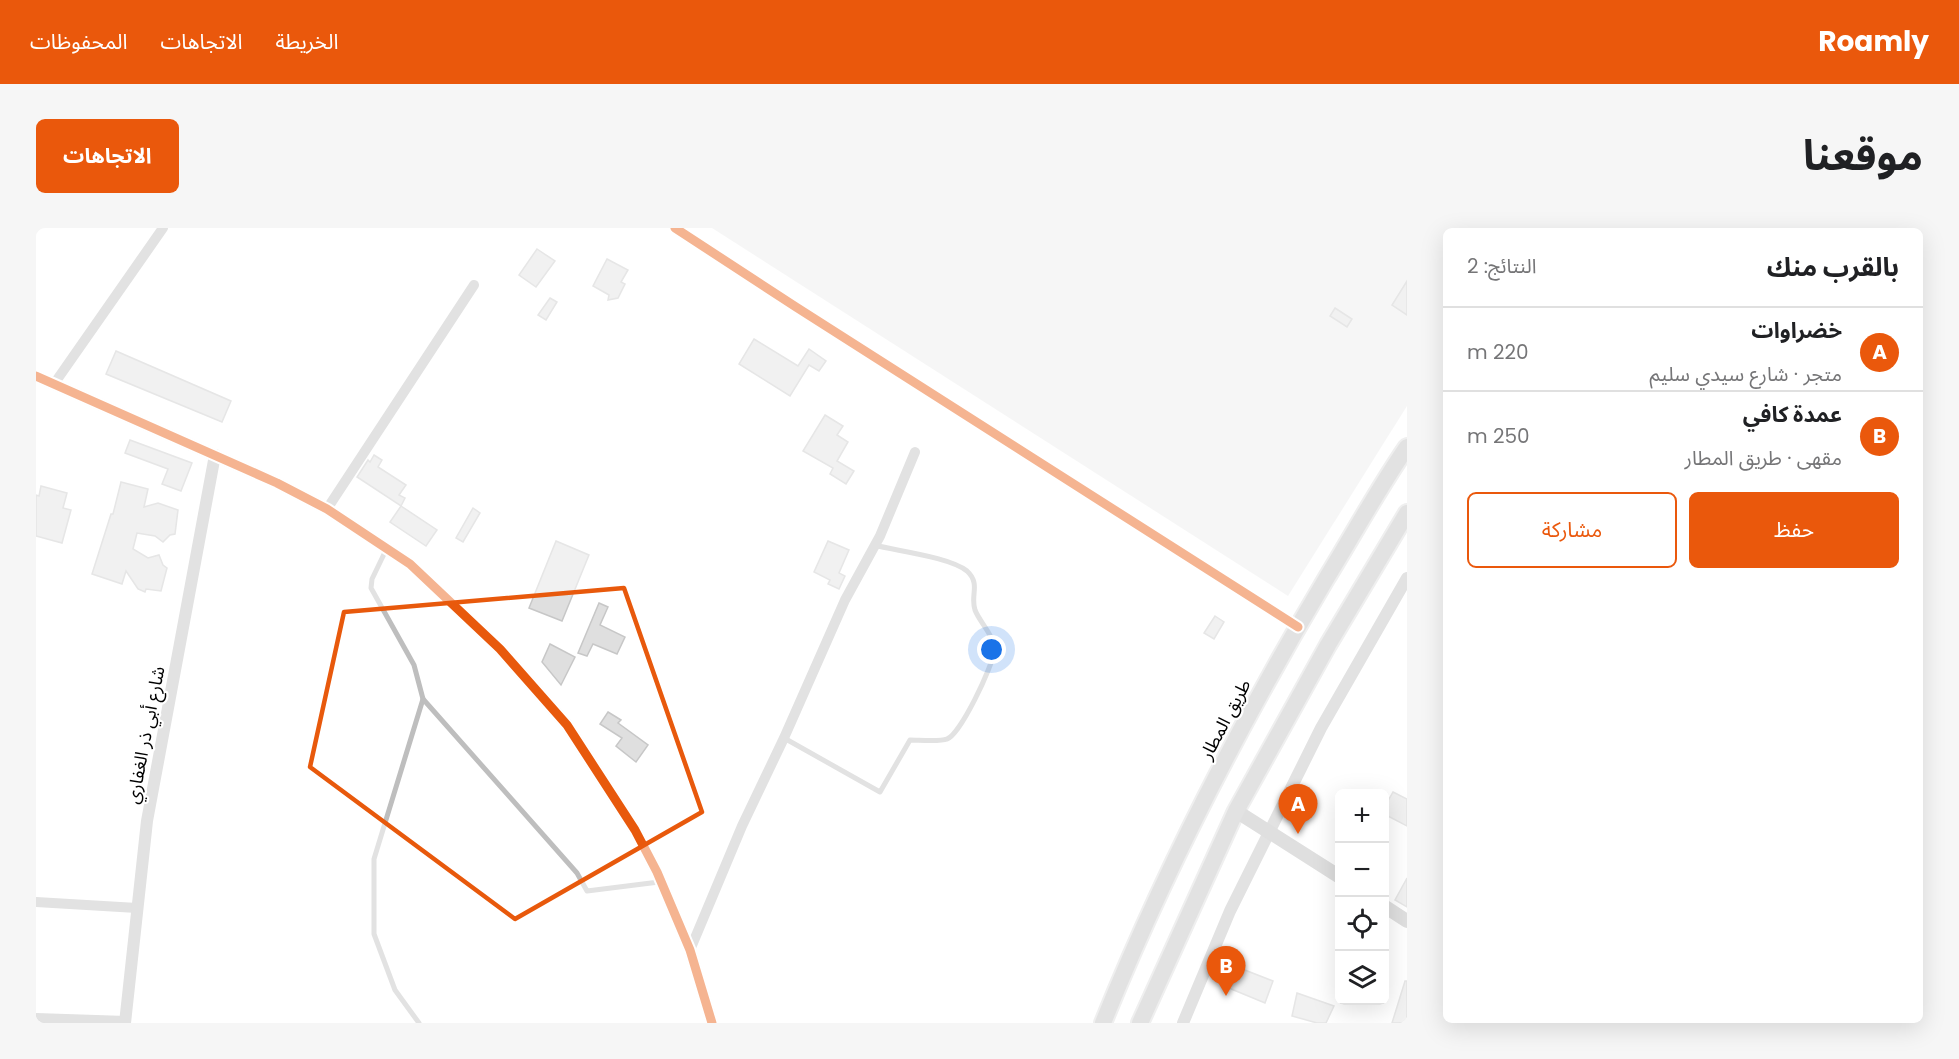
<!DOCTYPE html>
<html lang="ar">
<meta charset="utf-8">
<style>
:root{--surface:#fff;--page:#f6f6f6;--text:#202124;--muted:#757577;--line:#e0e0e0;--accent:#ea580c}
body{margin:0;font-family:Poppins,"Noto Sans Arabic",sans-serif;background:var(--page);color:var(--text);direction:rtl}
.controls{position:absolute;right:18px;bottom:18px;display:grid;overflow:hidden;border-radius:9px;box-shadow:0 6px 24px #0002}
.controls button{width:54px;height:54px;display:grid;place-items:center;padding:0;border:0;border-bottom:2px solid var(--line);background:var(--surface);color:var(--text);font:30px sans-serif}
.you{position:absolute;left:956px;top:422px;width:21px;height:21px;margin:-15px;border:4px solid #fff;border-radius:50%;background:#1a73e8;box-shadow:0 0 0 9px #1a73e833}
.badge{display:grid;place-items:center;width:39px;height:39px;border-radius:50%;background:var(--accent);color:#fff;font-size:20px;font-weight:700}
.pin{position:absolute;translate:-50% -50px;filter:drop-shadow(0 2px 3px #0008)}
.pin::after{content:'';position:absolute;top:32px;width:21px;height:18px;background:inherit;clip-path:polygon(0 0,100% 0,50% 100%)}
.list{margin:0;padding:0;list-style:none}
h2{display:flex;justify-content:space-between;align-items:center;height:78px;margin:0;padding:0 24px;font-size:26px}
h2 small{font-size:20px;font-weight:400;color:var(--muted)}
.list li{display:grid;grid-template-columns:39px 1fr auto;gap:18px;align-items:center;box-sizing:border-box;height:84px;padding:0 24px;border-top:2px solid var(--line)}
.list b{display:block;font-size:22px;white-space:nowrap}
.list p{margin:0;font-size:20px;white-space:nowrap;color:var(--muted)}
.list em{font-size:20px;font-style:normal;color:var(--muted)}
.actions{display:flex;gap:12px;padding:18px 24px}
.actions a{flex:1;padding:14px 0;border:2px solid var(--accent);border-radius:9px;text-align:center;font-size:21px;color:var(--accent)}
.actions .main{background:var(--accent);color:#fff}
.icon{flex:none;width:33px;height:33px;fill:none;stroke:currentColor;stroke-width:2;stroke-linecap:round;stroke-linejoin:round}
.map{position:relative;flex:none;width:1371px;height:795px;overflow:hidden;direction:ltr;border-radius:9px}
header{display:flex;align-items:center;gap:36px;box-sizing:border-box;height:84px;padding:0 30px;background:var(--accent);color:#fff}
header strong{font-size:28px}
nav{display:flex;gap:33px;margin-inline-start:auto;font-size:21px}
.intro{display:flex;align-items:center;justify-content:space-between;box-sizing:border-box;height:144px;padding:0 36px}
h1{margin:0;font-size:42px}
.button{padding:15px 27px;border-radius:9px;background:var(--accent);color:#fff;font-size:21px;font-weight:700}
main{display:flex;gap:36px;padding:0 36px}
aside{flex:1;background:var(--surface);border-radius:9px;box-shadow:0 6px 24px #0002}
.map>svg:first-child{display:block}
</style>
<header>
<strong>Roamly</strong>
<nav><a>الخريطة</a><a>الاتجاهات</a><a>المحفوظات</a></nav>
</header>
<div class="intro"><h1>موقعنا</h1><a class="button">الاتجاهات</a></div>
<main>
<aside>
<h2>بالقرب منك<small>النتائج: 2</small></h2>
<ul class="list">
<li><span class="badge">A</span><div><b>خضراوات</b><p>متجر · شارع سيدي سليم</p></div><em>220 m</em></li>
<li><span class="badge">B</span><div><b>عمدة كافي</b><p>مقهى · طريق المطار</p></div><em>250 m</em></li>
</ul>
<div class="actions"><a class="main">حفظ</a><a>مشاركة</a></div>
</aside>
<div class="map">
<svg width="1371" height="795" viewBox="0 0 1371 795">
<rect width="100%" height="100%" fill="#fff"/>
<path fill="#ececec" d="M 676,0 L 1371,0 L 1371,178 L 1252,368 Z"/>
<g fill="#dfdfdf" stroke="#c7c7c7" stroke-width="1.5">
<path d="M 501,21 L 519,33 L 500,59 L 483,47 Z"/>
<path d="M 571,31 L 592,42 L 585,54 L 589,56 L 582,70 L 572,72 L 573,67 L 557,58 Z"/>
<path d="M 1371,53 L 1371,87 L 1356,77 Z"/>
<path d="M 514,70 L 521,74 L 510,92 L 502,87 Z"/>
<path d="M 1299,80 L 1316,91 L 1311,99 L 1294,88 Z"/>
<path d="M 718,111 L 762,138 L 773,121 L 790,133 L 783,143 L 773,137 L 754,168 L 703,136 Z"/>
<path d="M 80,123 L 195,173 L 186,194 L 70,146 Z"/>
<path d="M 789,187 L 807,198 L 801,207 L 812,214 L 801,233 L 818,243 L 810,256 L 794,246 L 797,240 L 767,223 Z"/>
<path d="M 94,212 L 156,235 L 145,263 L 126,256 L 132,241 L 89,225 Z"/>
<path d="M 338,227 L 346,232 L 342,239 L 370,257 L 363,267 L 369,270 L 365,278 L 321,249 L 332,232 L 334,234 Z"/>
<path d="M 85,254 L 112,261 L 108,279 L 122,275 L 142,282 L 139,306 L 134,307 L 127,314 L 119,308 L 101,305 L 97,321 L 112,330 L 123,327 L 127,337 L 131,340 L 125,363 L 110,361 L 109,364 L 102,361 L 90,343 L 86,356 L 56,346 L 75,286 L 77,286 Z"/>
<path d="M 5,258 L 31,265 L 27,280 L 35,282 L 26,315 L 0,308 L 0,267 L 3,268 Z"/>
<path d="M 365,278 L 401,302 L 390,318 L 354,294 Z"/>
<path d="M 437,280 L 444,285 L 427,314 L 420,310 Z"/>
<path d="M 520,313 L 553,327 L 526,393 L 493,380 Z"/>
<path d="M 792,313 L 813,322 L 803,345 L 809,348 L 803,361 L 792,356 L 794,352 L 778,344 Z"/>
<path d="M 563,375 L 572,379 L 564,397 L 589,409 L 581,426 L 557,416 L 551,428 L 542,425 Z"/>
<path d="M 1179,388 L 1188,394 L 1178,411 L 1168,405 Z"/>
<path d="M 514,416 L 539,429 L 525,457 L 506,434 Z"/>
<path d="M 572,484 L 585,492 L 582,495 L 612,517 L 600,534 L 580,518 L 586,510 L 564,496 Z"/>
<path d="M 1357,564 L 1371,571 L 1371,598 L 1348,586 L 1348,580 Z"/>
<path d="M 1371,650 L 1371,679 L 1359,672 Z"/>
<path d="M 1196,737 L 1237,753 L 1229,775 L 1188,758 Z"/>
<path d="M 1369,753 L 1371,753 L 1371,795 L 1356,795 Z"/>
<path d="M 1261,765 L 1298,778 L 1290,795 L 1281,795 L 1256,788 Z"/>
</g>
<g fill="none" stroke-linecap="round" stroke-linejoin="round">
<g stroke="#dbdbdb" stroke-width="20">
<g id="trunk">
<path d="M 1067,795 C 1129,641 1205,494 1290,351 C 1317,307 1342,261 1371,219"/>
<path d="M 1104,795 L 1200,583 L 1292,417 L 1371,285"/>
</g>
</g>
<g stroke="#bebebe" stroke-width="5">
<path d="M 350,322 L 336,351 L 335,360 L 378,437 L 387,471 L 338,631 L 338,706 L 359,762 L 383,795"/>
<path d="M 387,471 L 541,645 L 551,663 L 623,654"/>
<path d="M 748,510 L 844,564 L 874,512 C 883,512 904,514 911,511 C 924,507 957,438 958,423 C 959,408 944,395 939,382 C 934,367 945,356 931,343 C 914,329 861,323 838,317"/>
</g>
<g stroke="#bebebe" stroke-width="10">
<path d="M 639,0 L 760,79 L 1262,399"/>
<path d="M 18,156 L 127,0"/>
<path d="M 291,281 L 438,57"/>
<path d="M 0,674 L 101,680"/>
<path d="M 654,722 L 706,598 L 748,510 L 809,372 L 844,308 L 879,224"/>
<path d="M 0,790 L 90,793"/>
</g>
<g stroke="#bebebe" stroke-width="12">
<path d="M 0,148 L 241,255 L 291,281 L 374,336 L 464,421 L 531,497 L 599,602 L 621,644 L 654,722 L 676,795"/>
<path d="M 89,795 L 111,593 L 179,227"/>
<path d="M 1147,795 L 1194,683 L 1285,500 L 1371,350"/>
</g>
<g stroke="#b8b8b8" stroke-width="14">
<path d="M 1200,583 L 1304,649"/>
<path d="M 1348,678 L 1371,693"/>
</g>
<use href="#trunk" stroke="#bebebe" stroke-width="16"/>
<g stroke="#fff" stroke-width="13">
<g id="cycleway">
<path d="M 639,0 L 760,79 L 1262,399"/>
<path d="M 0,148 L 241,255 L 291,281 L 374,336 L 464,421 L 531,497 L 599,602 L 621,644 L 654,722 L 676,795"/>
</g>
</g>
<use href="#cycleway" stroke="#e8590c" stroke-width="9"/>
</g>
<path d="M0 0H1371V795H0ZM 588,360 L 666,584 L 479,691 L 274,539 L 308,384 Z" fill="#fff" fill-opacity=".55" fill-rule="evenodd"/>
<path fill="none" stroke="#e8590c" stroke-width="4.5" stroke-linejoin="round" d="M 588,360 L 666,584 L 479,691 L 274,539 L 308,384 Z"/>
<g text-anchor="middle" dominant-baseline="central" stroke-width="4.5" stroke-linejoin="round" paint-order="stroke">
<g font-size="18" fill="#000" stroke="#fff">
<text transform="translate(1189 491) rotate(-62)">طريق المطار</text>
<text transform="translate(109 507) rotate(-79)">شارع أبي ذر الغفاري</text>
</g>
</g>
</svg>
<div class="controls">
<button>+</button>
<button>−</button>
<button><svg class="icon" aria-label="locate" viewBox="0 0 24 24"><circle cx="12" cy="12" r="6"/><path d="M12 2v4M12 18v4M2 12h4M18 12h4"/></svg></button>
<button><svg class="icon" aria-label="layers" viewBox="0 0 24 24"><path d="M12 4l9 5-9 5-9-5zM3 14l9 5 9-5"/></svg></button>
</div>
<div class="you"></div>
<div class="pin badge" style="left:1262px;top:606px">A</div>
<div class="pin badge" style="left:1190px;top:768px">B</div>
</div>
</main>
